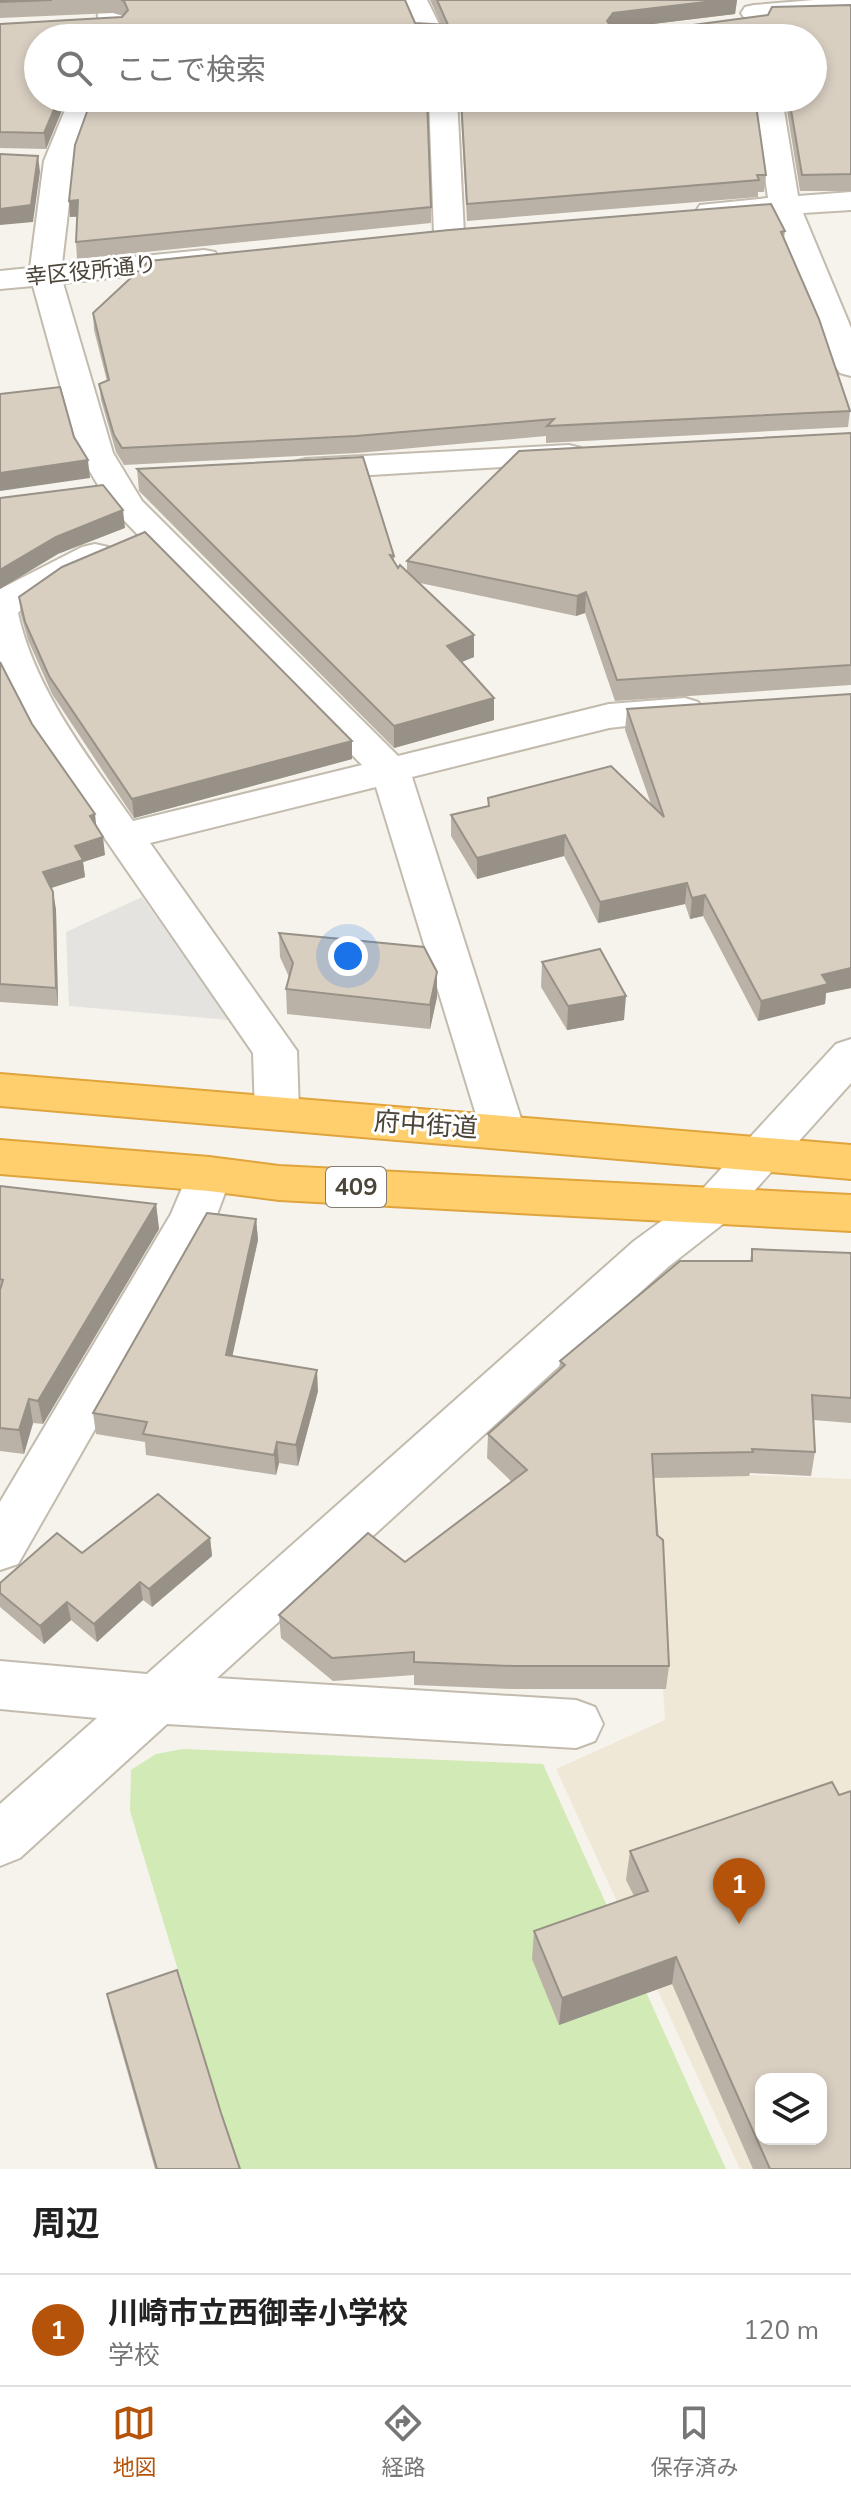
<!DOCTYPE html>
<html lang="ja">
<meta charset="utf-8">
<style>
:root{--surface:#fff;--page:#f2f2f2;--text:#222;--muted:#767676;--line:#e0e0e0;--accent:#b45309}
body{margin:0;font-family:"Nunito Sans","Noto Sans JP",sans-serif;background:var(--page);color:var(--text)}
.controls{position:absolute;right:24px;bottom:24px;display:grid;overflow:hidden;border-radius:16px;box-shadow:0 4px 12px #0003}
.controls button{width:72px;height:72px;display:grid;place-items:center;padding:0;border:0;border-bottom:2px solid var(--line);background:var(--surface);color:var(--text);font:40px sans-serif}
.you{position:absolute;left:348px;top:956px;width:28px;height:28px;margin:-20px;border:6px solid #fff;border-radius:50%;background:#1a73e8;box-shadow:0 0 0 12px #1a73e833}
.badge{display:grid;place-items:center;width:52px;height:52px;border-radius:50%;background:var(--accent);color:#fff;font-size:26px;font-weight:700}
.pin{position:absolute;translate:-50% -66px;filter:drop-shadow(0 2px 4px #0008)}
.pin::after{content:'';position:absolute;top:42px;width:28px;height:24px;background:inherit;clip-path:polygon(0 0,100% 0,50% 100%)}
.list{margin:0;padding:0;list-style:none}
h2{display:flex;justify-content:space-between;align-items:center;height:104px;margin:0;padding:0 32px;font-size:34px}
h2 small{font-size:26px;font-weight:400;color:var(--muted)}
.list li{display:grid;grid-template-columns:52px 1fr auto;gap:24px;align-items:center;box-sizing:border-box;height:112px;padding:0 32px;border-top:2px solid var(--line)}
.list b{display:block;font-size:30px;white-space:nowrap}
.list p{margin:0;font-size:26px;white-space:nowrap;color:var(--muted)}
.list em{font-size:26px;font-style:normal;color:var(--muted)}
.icon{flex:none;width:44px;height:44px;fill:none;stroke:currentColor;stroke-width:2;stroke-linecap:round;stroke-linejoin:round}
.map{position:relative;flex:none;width:851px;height:2169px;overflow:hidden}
.search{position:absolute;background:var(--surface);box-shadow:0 4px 12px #0003;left:24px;right:24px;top:24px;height:88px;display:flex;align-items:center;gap:20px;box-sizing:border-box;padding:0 28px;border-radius:44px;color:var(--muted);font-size:30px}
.sheet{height:216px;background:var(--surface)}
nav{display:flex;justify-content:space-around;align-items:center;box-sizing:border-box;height:112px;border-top:2px solid var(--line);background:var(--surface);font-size:22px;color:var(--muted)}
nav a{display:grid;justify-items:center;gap:4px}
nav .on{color:var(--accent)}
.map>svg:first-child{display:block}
</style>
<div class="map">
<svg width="851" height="2169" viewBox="0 0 851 2169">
<rect width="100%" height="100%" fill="#f6f3ec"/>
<path fill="#efe8d6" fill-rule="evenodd" d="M 649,1471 L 851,1479 L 851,2169 L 740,2169 L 556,1769 L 665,1720 ZM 761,2079 L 821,2079 L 821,2139 L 761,2139 Z"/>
<path fill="#d2eab5" d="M 183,1749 L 543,1764 L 726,2169 L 238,2169 L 130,1811 L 131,1770 L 156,1754 Z"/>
<path fill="#e5e3e0" d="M 142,897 L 229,1020 L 69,1006 L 66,932 Z"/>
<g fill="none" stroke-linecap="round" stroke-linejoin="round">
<g stroke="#c2bbae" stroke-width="4">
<g id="minor">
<path d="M 97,0 L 123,0 L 127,38 L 99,38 Z"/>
<path d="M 401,0 L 427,0 L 446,38 L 418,38 Z"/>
<path d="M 814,0 L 851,0 L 851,13 L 754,21 L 745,19 L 741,13 L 745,7 L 754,5 Z"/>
<path d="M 70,98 L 98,98 L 74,161 L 62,264 L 204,250 L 215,252 L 219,259 L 215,266 L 204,268 L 63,283 L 113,453 L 142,501 L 398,756 L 609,704 L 685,698 L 698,702 L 704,710 L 698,718 L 609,728 L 412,777 L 525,1131 L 519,1143 L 503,1148 L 487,1143 L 481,1131 L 376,787 L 150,843 L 297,1051 L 299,1113 L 293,1125 L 277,1129 L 261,1125 L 255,1113 L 253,1053 L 37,740 L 0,668 L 0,589 L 82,547 L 95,544 L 108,547 L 113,555 L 108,563 L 28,602 L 18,613 C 35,690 88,757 133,821 L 362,765 L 111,507 L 79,453 L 33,286 L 0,289 L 0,271 L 30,268 L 44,161 Z"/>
<path d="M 429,98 L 457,98 L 464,234 L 460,240 L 449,243 L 438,240 L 434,234 Z"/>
<path d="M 754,98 L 782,98 L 798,196 L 851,192 L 851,210 L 803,213 L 851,328 L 851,376 L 840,373 L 835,366 L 773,216 L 711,220 L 700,217 L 696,211 L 700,205 L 768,198 Z"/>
<path d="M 569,445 L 581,448 L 586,455 L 581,462 L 306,479 L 294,476 L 289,469 L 294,462 L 306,459 Z"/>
<path d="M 851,1039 L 851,1083 L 728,1220 L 668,1267 L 217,1678 L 576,1700 L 595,1707 L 603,1724 L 595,1741 L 576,1748 L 167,1724 L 20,1858 L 0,1866 L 0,1804 L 97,1718 L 0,1709 L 0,1661 L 147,1674 L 634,1241 L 696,1196 L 836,1044 Z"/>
<path d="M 209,1157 L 225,1162 L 232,1174 L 216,1217 L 18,1564 L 0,1570 L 0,1502 L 171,1214 L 193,1162 Z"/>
</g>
</g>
<g stroke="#e0a43c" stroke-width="4">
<g id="highway">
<path d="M 0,1074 L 851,1145 L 851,1179 L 0,1106 Z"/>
<path d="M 0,1140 L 209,1157 L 279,1166 L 851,1195 L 851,1231 L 279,1200 L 209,1191 L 0,1174 Z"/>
</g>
</g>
<use href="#minor" fill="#fff" fill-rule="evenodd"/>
<use href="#highway" fill="#ffcf6e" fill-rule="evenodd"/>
</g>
<g fill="#bab2a6">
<path d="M 0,0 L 405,0 L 415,23 L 441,24 L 430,0 L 737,0 L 735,14 L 643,25 L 693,25 L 851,5 L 851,191 L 800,191 L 785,98 L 813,98 L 813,38 L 38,38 L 67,98 L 46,149 L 0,148 L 0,24 L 122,17 L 123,16 L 113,13 L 0,18 Z"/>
<path d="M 460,98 L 755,98 L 766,175 L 764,192 L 758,192 L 758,197 L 467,221 Z"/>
<path d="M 69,201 L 431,207 L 431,223 L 77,259 L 76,242 L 77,217 L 70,217 Z"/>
<path d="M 785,231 L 784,239 L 850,411 L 848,427 L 546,443 L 546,436 L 357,453 L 124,465 L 116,452 L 101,400 L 99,384 L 107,381 L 94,330 L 93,313 Z"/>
<path d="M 851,433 L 851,685 L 615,701 L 585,613 L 576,616 L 420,583 L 474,657 L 461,662 L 494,698 L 494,720 L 394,748 L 139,491 L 137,469 L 394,556 L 394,562 L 398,568 L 407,572 L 407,561 Z"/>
<path d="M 19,597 L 352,759 L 134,818 L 52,694 L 28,640 L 21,615 Z"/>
<path d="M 0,662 L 32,724 L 96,826 L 105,855 L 83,862 L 85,877 L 51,888 L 53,892 L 56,910 L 58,1006 L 0,1002 Z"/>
<path d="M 851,694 L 851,988 L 826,993 L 825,1004 L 758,1021 L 703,916 L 690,919 L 685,904 L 598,923 L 564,856 L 477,879 L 451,836 L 451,815 L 488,806 L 488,798 L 651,804 L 625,730 L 627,709 Z"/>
<path d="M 279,933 L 437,997 L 430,1029 L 287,1014 L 286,989 L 289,977 L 280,957 Z"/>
<path d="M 542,962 L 624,1020 L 567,1030 L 541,987 Z"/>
<path d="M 0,1186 L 156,1204 L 159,1229 L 43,1424 L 33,1423 L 24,1454 L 0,1451 Z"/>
<path d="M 256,1219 L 258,1240 L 232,1356 L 318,1391 L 298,1466 L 279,1463 L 276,1475 L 146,1455 L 145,1442 L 96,1434 L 93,1413 Z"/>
<path d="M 752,1249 L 851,1253 L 851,1423 L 813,1420 L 815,1452 L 811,1476 L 750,1473 L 749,1476 L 654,1478 L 669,1666 L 666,1689 L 512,1689 L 414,1685 L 414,1675 L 333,1681 L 281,1638 L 279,1615 L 405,1562 L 512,1482 L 487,1458 L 488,1434 L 559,1370 L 560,1361 L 750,1261 Z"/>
<path d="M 210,1538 L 212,1556 L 152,1607 L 143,1600 L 97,1642 L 71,1620 L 44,1644 L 0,1607 L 0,1583 L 82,1553 Z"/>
<path d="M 630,1851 L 851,2169 L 753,2169 L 672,1984 L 559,2025 L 532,1959 L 534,1931 L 634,1896 L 626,1880 Z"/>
<path d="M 107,1994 L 221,2113 L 240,2169 L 155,2169 L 111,2014 Z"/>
</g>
<g fill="#979187">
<path d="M 722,0 L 737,0 L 735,14 L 612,29 L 607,21 L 613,13 Z"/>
<path d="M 59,98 L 67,98 L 46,149 L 44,133 Z"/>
<path d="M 38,156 L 40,172 L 33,222 L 0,225 L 0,209 Z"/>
<path d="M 78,200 L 80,216 L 70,217 L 69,201 Z"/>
<path d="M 88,460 L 90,478 L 0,491 L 0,473 Z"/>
<path d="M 123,510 L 125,528 L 58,554 L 0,589 L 0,570 L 56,537 Z"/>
<path d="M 586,592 L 585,613 L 576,616 L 577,596 Z"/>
<path d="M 474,635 L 474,657 L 447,668 L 447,646 Z"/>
<path d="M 494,698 L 494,720 L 394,748 L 394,726 Z"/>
<path d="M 352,741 L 352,759 L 134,818 L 132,799 Z"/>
<path d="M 95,814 L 97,832 L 90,816 Z"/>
<path d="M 565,835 L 564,856 L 477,879 L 477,858 Z"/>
<path d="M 103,837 L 105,855 L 83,862 L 85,877 L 45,890 L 43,872 L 75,846 Z"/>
<path d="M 687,883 L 685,904 L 598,923 L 600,902 Z"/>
<path d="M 53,892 L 56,910 L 58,1006 L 56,988 Z"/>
<path d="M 705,895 L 703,916 L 690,919 L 692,898 Z"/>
<path d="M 851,968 L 851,988 L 826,993 L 825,1004 L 758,1021 L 761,1001 L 822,975 Z"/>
<path d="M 437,972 L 437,997 L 430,1029 L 430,1005 Z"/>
<path d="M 626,996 L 624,1020 L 567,1030 L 568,1006 Z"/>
<path d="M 156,1204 L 159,1229 L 43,1424 L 38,1401 Z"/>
<path d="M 256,1219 L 258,1240 L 228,1376 L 226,1355 Z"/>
<path d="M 317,1370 L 318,1391 L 298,1466 L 296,1445 Z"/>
<path d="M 29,1399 L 33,1423 L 24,1454 L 19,1430 Z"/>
<path d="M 277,1442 L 279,1463 L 276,1475 L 274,1455 Z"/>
<path d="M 210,1538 L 212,1556 L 152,1607 L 149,1589 Z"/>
<path d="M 140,1582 L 143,1600 L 97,1642 L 94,1624 Z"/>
<path d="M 67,1602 L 71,1620 L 44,1644 L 40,1626 Z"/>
<path d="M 676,1957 L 672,1984 L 559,2025 L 562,1998 Z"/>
</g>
<g fill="#d8cfc1" stroke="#979187" stroke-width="2" fill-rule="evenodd">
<path d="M 0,0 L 52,0 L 0,2 Z"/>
<path d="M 121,0 L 405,0 L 415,23 L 448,25 L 437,0 L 722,0 L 613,13 L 607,21 L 610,25 L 693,25 L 768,15 L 772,7 L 851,5 L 851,174 L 802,175 L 789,98 L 813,98 L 813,38 L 38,38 L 38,98 L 59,98 L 44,133 L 0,132 L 0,24 L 122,17 L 128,10 L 124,1 Z"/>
<path d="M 92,98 L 427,98 L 431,207 L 76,242 L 78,200 L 69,201 L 75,145 Z"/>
<path d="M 461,98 L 755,98 L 766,175 L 757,175 L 759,180 L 467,204 Z"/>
<path d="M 0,154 L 38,156 L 31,205 L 0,209 Z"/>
<path d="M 771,204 L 785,231 L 781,232 L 819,319 L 850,411 L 547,426 L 554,419 L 356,436 L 122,448 L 114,435 L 99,384 L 109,380 L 93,313 L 149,261 L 449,230 Z"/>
<path d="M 60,387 L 74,437 L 88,460 L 0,473 L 0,394 Z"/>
<path d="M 851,433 L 851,665 L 617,680 L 586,592 L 577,596 L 407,561 L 519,451 Z"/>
<path d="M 363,457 L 394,556 L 390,555 L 398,568 L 400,565 L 474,635 L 447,646 L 494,698 L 394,726 L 137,469 Z"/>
<path d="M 103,485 L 123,510 L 56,537 L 0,570 L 0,498 Z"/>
<path d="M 145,532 L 352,741 L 132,799 L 49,676 L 25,622 L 19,597 L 62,567 Z"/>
<path d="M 0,662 L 32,724 L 95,814 L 90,816 L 103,837 L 75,846 L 83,860 L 43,872 L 53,892 L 56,988 L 0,984 Z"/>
<path d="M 851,694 L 851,968 L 822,975 L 828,984 L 761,1001 L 705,895 L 692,898 L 687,883 L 600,902 L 565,835 L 477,858 L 451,815 L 489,806 L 488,798 L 611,766 L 664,817 L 627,709 Z"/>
<path d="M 279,933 L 424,947 L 437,972 L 430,1005 L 286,989 L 293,963 Z"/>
<path d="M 600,949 L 626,996 L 568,1006 L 542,962 Z"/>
<path d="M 0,1186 L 156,1204 L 38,1401 L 29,1399 L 19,1430 L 0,1428 L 0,1290 L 3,1280 L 0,1279 Z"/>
<path d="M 207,1213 L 256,1219 L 226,1355 L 317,1370 L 296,1445 L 277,1442 L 274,1455 L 143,1434 L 147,1422 L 93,1413 Z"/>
<path d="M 752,1249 L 851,1253 L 851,1398 L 812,1395 L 815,1452 L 752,1449 L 753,1452 L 652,1454 L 657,1535 L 663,1540 L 669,1666 L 513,1666 L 414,1662 L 414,1652 L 332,1658 L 279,1615 L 368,1533 L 405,1562 L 527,1470 L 488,1434 L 565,1365 L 560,1361 L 680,1261 L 752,1261 Z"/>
<path d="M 158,1494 L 210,1538 L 149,1589 L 140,1582 L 94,1624 L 67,1602 L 40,1626 L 0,1593 L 0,1583 L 57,1533 L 82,1553 Z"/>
<path d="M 832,1782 L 839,1795 L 851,1791 L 851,2169 L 770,2169 L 676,1957 L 562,1998 L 534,1931 L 648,1891 L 630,1851 ZM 761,2079 L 821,2079 L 821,2139 L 761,2139 Z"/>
<path d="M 177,1970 L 221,2113 L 240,2169 L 157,2169 L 107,1994 Z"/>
</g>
<g text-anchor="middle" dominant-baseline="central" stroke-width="6" stroke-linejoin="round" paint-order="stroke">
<g font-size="22" fill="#4b4439" stroke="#fff">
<text transform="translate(91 271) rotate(-6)">幸区役所通り</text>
</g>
<rect fill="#fff" stroke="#817c74" stroke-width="2" x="326" y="1167" width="60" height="40" rx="6"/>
<g font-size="24" font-weight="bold" fill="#4b4439">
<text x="356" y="1187">409</text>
</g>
<g font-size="26" fill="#4b4439" stroke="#fff">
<text transform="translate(426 1125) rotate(4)">府中街道</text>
</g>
</g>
</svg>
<div class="controls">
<button><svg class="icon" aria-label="layers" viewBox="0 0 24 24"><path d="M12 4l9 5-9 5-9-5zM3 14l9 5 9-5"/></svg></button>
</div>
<div class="you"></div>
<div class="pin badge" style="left:739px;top:1924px">1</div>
<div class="search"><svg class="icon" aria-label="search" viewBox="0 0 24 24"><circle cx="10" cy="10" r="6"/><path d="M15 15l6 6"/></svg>ここで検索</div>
</div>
<section class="sheet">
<h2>周辺<small></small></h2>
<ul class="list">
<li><span class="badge">1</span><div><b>川崎市立西御幸小学校</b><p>学校</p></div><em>120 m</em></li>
</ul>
</section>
<nav>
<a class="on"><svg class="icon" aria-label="map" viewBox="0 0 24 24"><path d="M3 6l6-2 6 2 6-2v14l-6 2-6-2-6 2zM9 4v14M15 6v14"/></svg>地図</a>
<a><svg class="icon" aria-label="directions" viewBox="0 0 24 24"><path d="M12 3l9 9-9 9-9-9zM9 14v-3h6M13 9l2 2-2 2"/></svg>経路</a>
<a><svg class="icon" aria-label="saved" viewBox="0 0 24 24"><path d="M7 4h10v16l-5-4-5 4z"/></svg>保存済み</a>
</nav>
